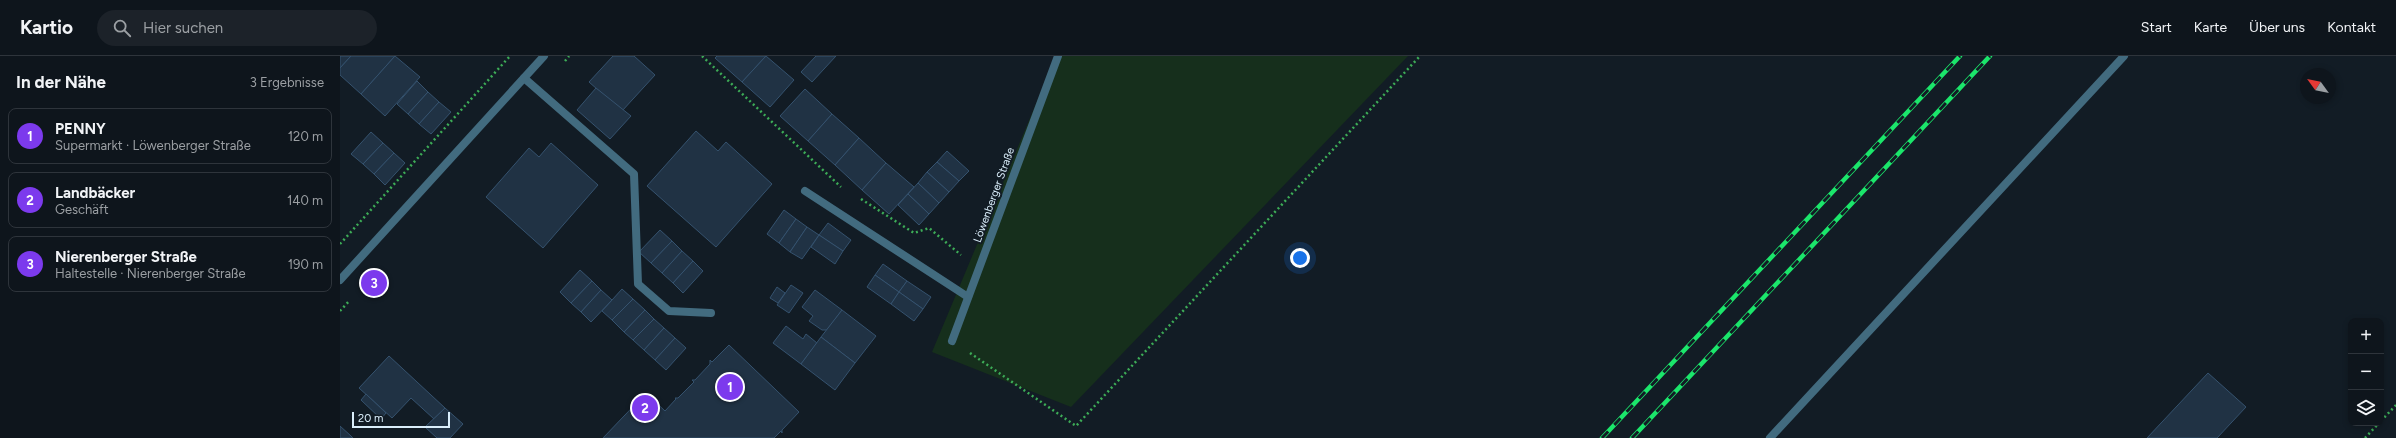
<!DOCTYPE html>
<html lang="de">
<meta charset="utf-8">
<style>
:root{--surface:#0e151c;--page:#1c2229;--text:#f1f3f6;--muted:#9b9fa3;--line:#2e343b;--accent:#7c3aed}
body{margin:0;font-family:Figtree,sans-serif;background:var(--page);color:var(--text)}
.controls{position:absolute;right:12px;bottom:12px;display:grid;overflow:hidden;border-radius:8px;box-shadow:0 2px 6px #0003}
.controls button{width:36px;height:36px;display:grid;place-items:center;padding:0;border:0;border-bottom:1px solid var(--line);background:var(--surface);color:var(--text);font:20px sans-serif}
.compass{position:absolute;left:1960px;top:12px;width:36px;height:36px;border-radius:50%;background:var(--surface);box-shadow:0 2px 6px #0003;rotate:303deg}
.scale{position:absolute;left:12px;bottom:10px;width:98px;box-sizing:border-box;padding-left:4px;border:2px solid #daeefb;border-top:0;font-size:11px;line-height:14px;white-space:nowrap;color:#daeefb;-webkit-text-stroke:3px #121c25;paint-order:stroke}
.you{position:absolute;left:960px;top:202px;width:14px;height:14px;margin:-10px;border:3px solid #fff;border-radius:50%;background:#1a73e8;box-shadow:0 0 0 6px #1a73e833}
.badge{display:grid;place-items:center;width:26px;height:26px;border-radius:50%;background:var(--accent);color:#fff;font-size:13px;font-weight:700}
.pin{position:absolute;translate:-50% -50%;border:2px solid #fff;box-shadow:0 1px 4px #0006}
.list{margin:0;padding:0;list-style:none}
h2{display:flex;justify-content:space-between;align-items:center;height:52px;margin:0;padding:0 16px;font-size:17px}
h2 small{font-size:13px;font-weight:400;color:var(--muted)}
.list li{display:grid;grid-template-columns:26px 1fr auto;gap:12px;align-items:center;box-sizing:border-box;height:56px;margin:0 8px 8px;padding:0 8px;border:1px solid var(--line);border-radius:8px}
.list b{display:block;font-size:15px;white-space:nowrap}
.list p{margin:0;font-size:13px;white-space:nowrap;color:var(--muted)}
.list em{font-size:13px;font-style:normal;color:var(--muted)}
.icon{flex:none;width:22px;height:22px;fill:none;stroke:currentColor;stroke-width:2;stroke-linecap:round;stroke-linejoin:round}
.map{position:relative;flex:none;width:2056px;height:382px;overflow:hidden}
header{display:flex;align-items:center;gap:24px;box-sizing:border-box;height:56px;padding:0 20px;background:var(--surface);border-bottom:1px solid var(--line)}
header strong{font-size:19px}
nav{display:flex;gap:22px;margin-inline-start:auto;font-size:14px}
.search{width:280px;height:36px;background:var(--page);display:flex;align-items:center;gap:10px;box-sizing:border-box;padding:0 14px;border-radius:22px;color:var(--muted);font-size:15px}
main{display:flex}
aside{flex:1;background:var(--surface)}
.map>svg:first-child{display:block}
</style>
<header>
<strong>Kartio</strong>
<div class="search"><svg class="icon" aria-label="search" viewBox="0 0 24 24"><circle cx="10" cy="10" r="6"/><path d="M15 15l6 6"/></svg>Hier suchen</div>
<nav><a>Start</a><a>Karte</a><a>Über uns</a><a>Kontakt</a></nav>
</header>
<main>
<aside>
<h2>In der Nähe<small>3 Ergebnisse</small></h2>
<ul class="list">
<li><span class="badge">1</span><div><b>PENNY</b><p>Supermarkt · Löwenberger Straße</p></div><em>120 m</em></li>
<li><span class="badge">2</span><div><b>Landbäcker</b><p>Geschäft</p></div><em>140 m</em></li>
<li><span class="badge">3</span><div><b>Nierenberger Straße</b><p>Haltestelle · Nierenberger Straße</p></div><em>190 m</em></li>
</ul>
</aside>
<div class="map">
<svg width="2056" height="382" viewBox="0 0 2056 382">
<rect width="100%" height="100%" fill="#121c25"/>
<path fill="#162f1c" d="M 716,0 L 1068,0 L 731,351 L 592,296 Z"/>
<g fill="#203244" stroke="#35526e">
<path d="M 0,0 L 11,0 L 0,12 Z"/>
<path d="M 11,0 L 55,0 L 21,38 L 0,19 L 0,12 Z"/>
<path d="M 55,0 L 80,21 L 45,60 L 21,38 Z"/>
<path d="M 273,0 L 294,0 L 315,19 L 282,55 L 249,26 Z"/>
<path d="M 377,0 L 426,0 L 402,26 L 375,2 Z"/>
<path d="M 426,0 L 454,24 L 430,51 L 402,26 Z"/>
<path d="M 476,0 L 496,0 L 472,26 L 461,16 Z"/>
<path d="M 77,25 L 88,36 L 68,58 L 57,48 Z"/>
<path d="M 256,32 L 291,60 L 270,83 L 237,54 Z"/>
<path d="M 465,33 L 492,58 L 468,85 L 440,60 Z"/>
<path d="M 88,36 L 99,46 L 79,68 L 68,58 Z"/>
<path d="M 99,46 L 111,56 L 91,78 L 79,68 Z"/>
<path d="M 492,58 L 519,82 L 495,109 L 468,85 Z"/>
<path d="M 356,75 L 378,95 L 386,86 L 432,128 L 376,191 L 307,130 Z"/>
<path d="M 31,76 L 43,87 L 23,108 L 11,98 Z"/>
<path d="M 519,82 L 546,107 L 522,134 L 495,109 Z"/>
<path d="M 43,87 L 54,97 L 34,118 L 23,108 Z"/>
<path d="M 211,87 L 258,129 L 203,192 L 146,141 L 189,92 L 199,101 Z"/>
<path d="M 607,95 L 629,115 L 619,125 L 597,106 Z"/>
<path d="M 54,97 L 65,107 L 45,129 L 34,118 Z"/>
<path d="M 597,106 L 619,125 L 609,136 L 587,116 Z"/>
<path d="M 546,107 L 574,131 L 549,158 L 522,134 Z"/>
<path d="M 587,116 L 609,136 L 599,147 L 578,127 Z"/>
<path d="M 578,127 L 599,147 L 589,158 L 568,138 Z"/>
<path d="M 568,138 L 589,158 L 579,169 L 558,149 Z"/>
<path d="M 444,154 L 456,163 L 439,187 L 427,178 Z"/>
<path d="M 456,163 L 467,171 L 450,196 L 439,187 Z"/>
<path d="M 488,167 L 511,184 L 503,195 L 479,179 Z"/>
<path d="M 467,171 L 479,179 L 462,203 L 450,196 Z"/>
<path d="M 320,174 L 332,185 L 311,207 L 299,196 Z"/>
<path d="M 479,179 L 503,195 L 495,208 L 471,191 Z"/>
<path d="M 332,185 L 342,195 L 322,217 L 311,207 Z"/>
<path d="M 342,195 L 353,205 L 333,227 L 322,217 Z"/>
<path d="M 353,205 L 363,215 L 343,237 L 333,227 Z"/>
<path d="M 543,208 L 567,225 L 559,236 L 535,219 Z"/>
<path d="M 240,214 L 252,225 L 231,247 L 220,236 Z"/>
<path d="M 535,219 L 559,236 L 551,248 L 527,231 Z"/>
<path d="M 252,225 L 261,234 L 241,256 L 231,247 Z"/>
<path d="M 567,225 L 591,241 L 583,253 L 559,236 Z"/>
<path d="M 451,229 L 463,237 L 449,257 L 437,249 Z"/>
<path d="M 437,231 L 445,237 L 438,247 L 430,242 Z"/>
<path d="M 282,233 L 293,243 L 272,264 L 262,255 Z"/>
<path d="M 261,234 L 272,244 L 251,266 L 241,256 Z"/>
<path d="M 475,234 L 502,254 L 487,274 L 482,274 L 469,265 L 473,260 L 462,251 Z"/>
<path d="M 559,236 L 583,253 L 574,265 L 551,248 Z"/>
<path d="M 293,243 L 305,254 L 284,276 L 272,264 Z"/>
<path d="M 305,254 L 314,263 L 293,284 L 284,276 Z"/>
<path d="M 502,254 L 536,280 L 515,307 L 481,281 Z"/>
<path d="M 314,263 L 324,272 L 304,294 L 293,284 Z"/>
<path d="M 446,270 L 463,283 L 466,278 L 477,287 L 461,308 L 433,287 Z"/>
<path d="M 324,272 L 335,282 L 315,304 L 304,294 Z"/>
<path d="M 481,281 L 515,307 L 495,334 L 461,308 Z"/>
<path d="M 335,282 L 346,292 L 326,314 L 315,304 Z"/>
<path d="M 389,289 L 459,356 L 442,374 L 442,377 L 441,375 L 434,382 L 263,382 L 306,337 L 325,355 L 336,343 L 335,342 L 338,342 L 354,326 L 352,324 L 355,324 L 370,308 L 370,304 L 372,306 Z"/>
<path d="M 49,300 L 105,352 L 94,363 L 71,342 L 52,362 L 19,332 Z"/>
<path d="M 1868,317 L 1906,351 L 1877,382 L 1807,382 Z"/>
<path d="M 26,338 L 46,357 L 41,363 L 21,344 Z"/>
<path d="M 105,352 L 123,368 L 110,382 L 97,382 L 85,371 Z"/>
<path d="M 0,370 L 11,380 L 13,382 L 0,382 Z"/>
</g>
<g fill="none" stroke-linecap="round" stroke-linejoin="round">
<g stroke="#3dac57" stroke-width="2.5" stroke-dasharray="2 3" stroke-linecap="butt">
<path d="M 362,0 L 501,131"/>
<path d="M 225,5 L 229,0"/>
<path d="M 521,143 L 574,177 L 589,172 L 621,199"/>
<path d="M 0,188 L 170,0"/>
<path d="M 0,255 L 10,244"/>
<path d="M 630,297 L 736,370 L 1080,0"/>
<path d="M 2041,365 L 2056,349"/>
<path d="M 2025,382 L 2039,367"/>
</g>
<g stroke="#426b7f" stroke-width="8">
<path d="M 184,22 L 294,118 L 298,228 L 329,255 L 371,257"/>
<path d="M 465,135 L 628,241"/>
<path d="M 1430,382 L 1784,0"/>
</g>
<g stroke="#426b7f" stroke-width="8">
<path d="M 0,224 L 204,0"/>
<path d="M 612,285 L 718,0"/>
</g>
<g stroke="#1be66b" stroke-width="4.5">
<g id="rail">
<path d="M 1262,382 L 1620,0"/>
<path d="M 1292,382 L 1650,0"/>
</g>
</g>
<use href="#rail" stroke="#121c25" stroke-width="3" stroke-dasharray="9" stroke-linecap="butt"/>
</g>
<g text-anchor="middle" dominant-baseline="central" stroke-width="4" stroke-linejoin="round" paint-order="stroke">
<g font-size="11" fill="#daeefb" stroke="#121c25">
<text transform="translate(654 139) rotate(-70)">Löwenberger Straße</text>
</g>
</g>
</svg>
<div class="controls">
<button>+</button>
<button>−</button>
<button><svg class="icon" aria-label="layers" viewBox="0 0 24 24"><path d="M12 4l9 5-9 5-9-5zM3 14l9 5 9-5"/></svg></button>
</div>
<svg class="compass" viewBox="-18 -18 36 36"><path d="M0-13l5 13h-10z" fill="#e53935"/><path d="M0 13l5-13h-10z" fill="#9b9fa3"/></svg>
<div class="scale">20 m</div>
<div class="you"></div>
<div class="pin badge" style="left:390px;top:331px">1</div>
<div class="pin badge" style="left:305px;top:352px">2</div>
<div class="pin badge" style="left:34px;top:227px">3</div>
</div>
</main>
